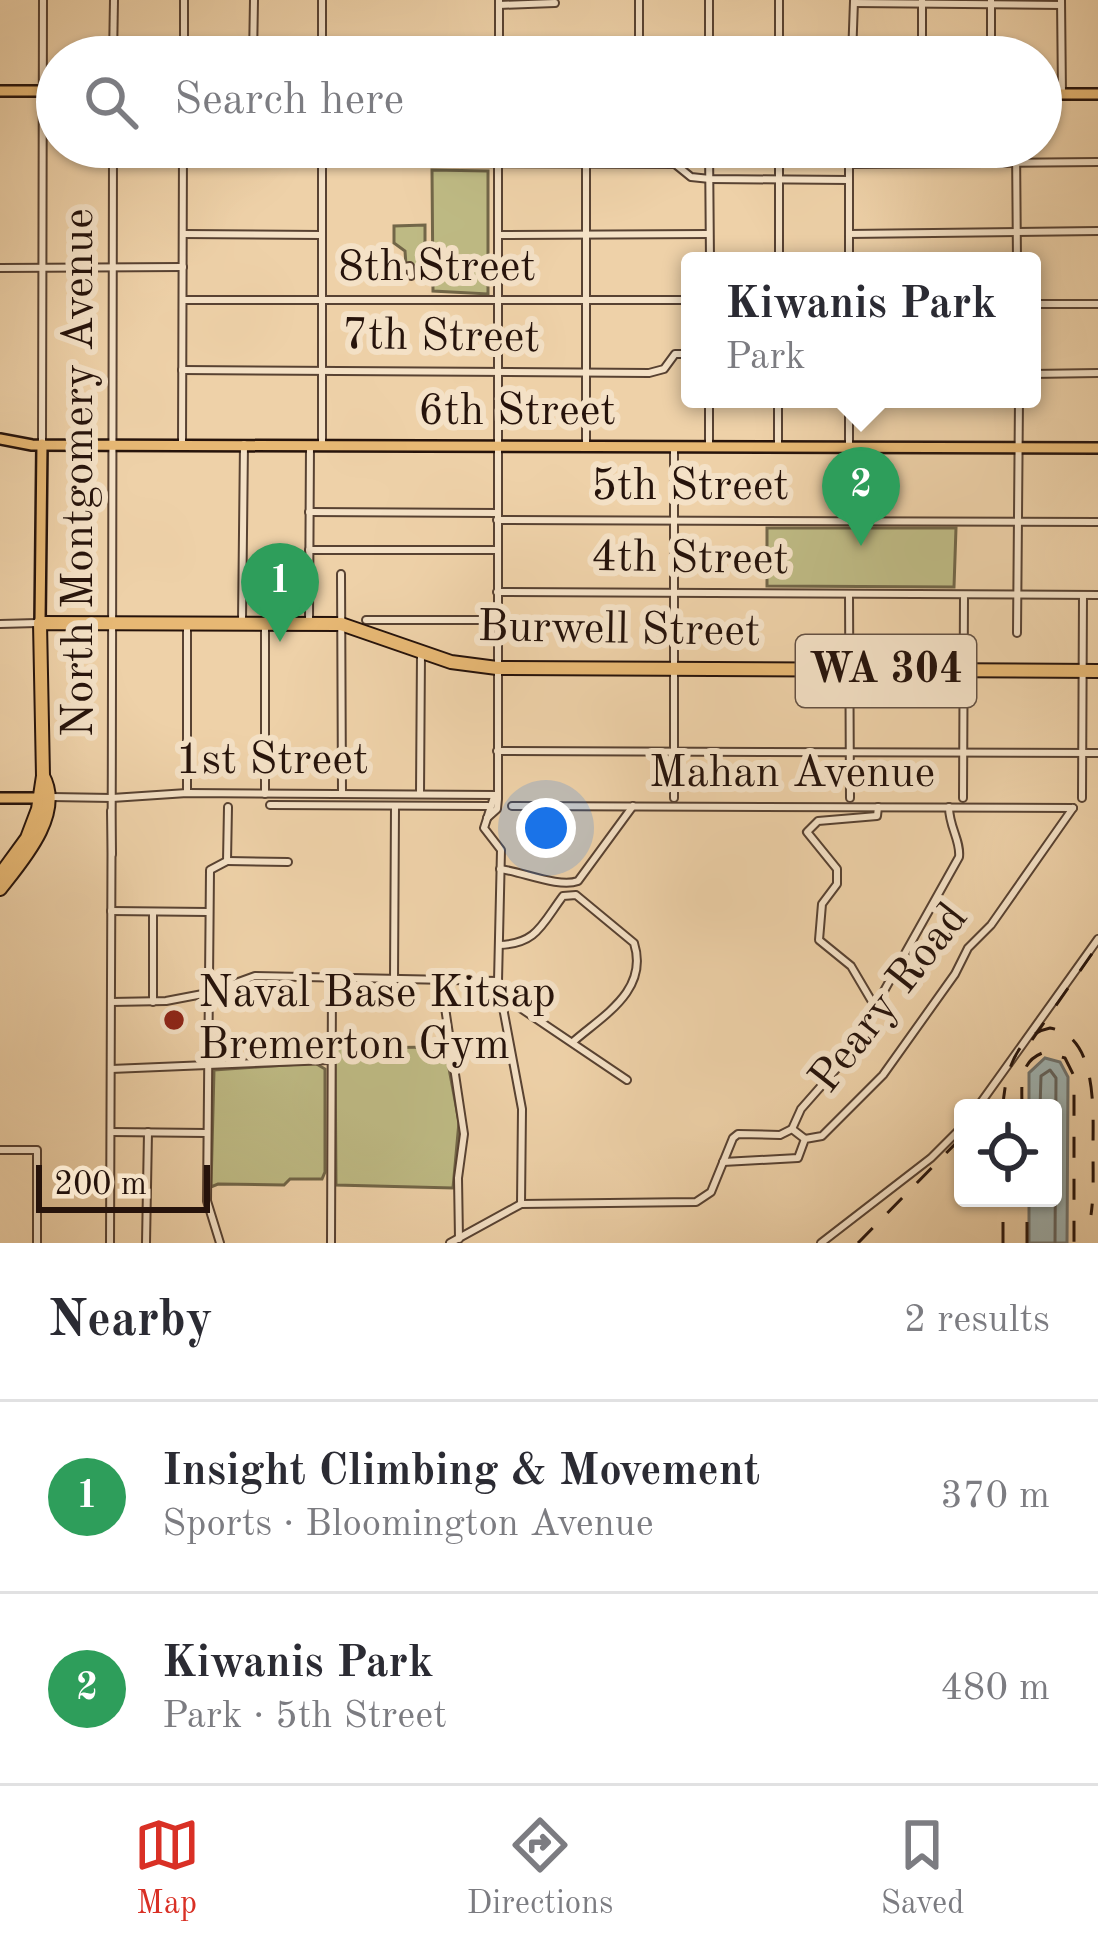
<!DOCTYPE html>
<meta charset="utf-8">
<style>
:root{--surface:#fff;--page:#f7f7f7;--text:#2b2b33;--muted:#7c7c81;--line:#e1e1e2;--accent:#d93025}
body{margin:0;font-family:"Old Standard TT",serif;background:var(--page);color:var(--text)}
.controls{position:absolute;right:36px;bottom:36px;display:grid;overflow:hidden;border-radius:12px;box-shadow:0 3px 9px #0004}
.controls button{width:108px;height:108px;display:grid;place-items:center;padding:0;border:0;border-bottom:3px solid var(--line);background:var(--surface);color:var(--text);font:60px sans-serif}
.scale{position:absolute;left:36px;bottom:30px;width:174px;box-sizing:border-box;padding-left:12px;border:6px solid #26130b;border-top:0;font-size:33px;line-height:42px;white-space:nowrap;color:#26130b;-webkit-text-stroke:9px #f4e1c6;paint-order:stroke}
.you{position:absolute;left:546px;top:828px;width:42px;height:42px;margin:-30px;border:9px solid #fff;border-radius:50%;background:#1a73e8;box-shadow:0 0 0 18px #1a73e833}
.badge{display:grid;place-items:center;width:78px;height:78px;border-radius:50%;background:var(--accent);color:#fff;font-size:39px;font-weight:700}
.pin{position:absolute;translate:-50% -99px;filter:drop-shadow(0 3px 6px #0008)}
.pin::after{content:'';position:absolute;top:63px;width:42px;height:36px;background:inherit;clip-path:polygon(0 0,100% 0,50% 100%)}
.popup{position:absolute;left:681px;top:252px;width:360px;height:156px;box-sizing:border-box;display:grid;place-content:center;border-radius:12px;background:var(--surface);filter:drop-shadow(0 3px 9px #0005);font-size:39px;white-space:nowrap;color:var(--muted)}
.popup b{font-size:45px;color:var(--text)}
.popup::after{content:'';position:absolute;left:50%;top:100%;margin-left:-24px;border:24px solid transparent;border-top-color:var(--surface)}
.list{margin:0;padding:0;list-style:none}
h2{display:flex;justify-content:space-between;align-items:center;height:156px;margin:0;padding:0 48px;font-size:51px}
h2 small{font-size:39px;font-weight:400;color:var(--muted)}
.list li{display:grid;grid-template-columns:78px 1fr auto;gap:36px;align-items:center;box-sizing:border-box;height:192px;padding:0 48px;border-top:3px solid var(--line)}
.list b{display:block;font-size:45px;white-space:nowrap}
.list p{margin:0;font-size:39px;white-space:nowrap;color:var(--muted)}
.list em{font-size:39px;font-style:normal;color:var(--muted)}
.icon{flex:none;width:66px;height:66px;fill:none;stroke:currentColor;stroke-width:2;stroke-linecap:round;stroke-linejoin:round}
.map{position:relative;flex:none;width:1098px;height:1243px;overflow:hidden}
.search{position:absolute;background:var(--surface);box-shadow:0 3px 9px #0004;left:36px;right:36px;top:36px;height:132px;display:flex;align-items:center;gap:30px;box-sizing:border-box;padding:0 42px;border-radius:66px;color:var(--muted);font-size:45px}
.sheet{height:540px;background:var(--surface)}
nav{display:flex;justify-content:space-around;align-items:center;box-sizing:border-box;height:168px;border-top:3px solid var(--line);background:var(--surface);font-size:33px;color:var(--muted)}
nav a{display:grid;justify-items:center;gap:6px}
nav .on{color:var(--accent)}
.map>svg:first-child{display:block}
</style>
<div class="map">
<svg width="1098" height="1243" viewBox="0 0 1098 1243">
<rect width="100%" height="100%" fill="#eed1a8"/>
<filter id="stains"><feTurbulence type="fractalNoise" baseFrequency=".00167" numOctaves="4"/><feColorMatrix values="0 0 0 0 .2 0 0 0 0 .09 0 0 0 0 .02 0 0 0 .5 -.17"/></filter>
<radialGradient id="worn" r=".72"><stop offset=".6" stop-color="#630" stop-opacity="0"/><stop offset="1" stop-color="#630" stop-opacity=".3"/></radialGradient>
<g fill="#beba84" stroke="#726648" stroke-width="3">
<path d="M 432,170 L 488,171 L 488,294 L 433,291 Z"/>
<path d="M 425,225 L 425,268 L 406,265 L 405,251 L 394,243 L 394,226 Z"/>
<path d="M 767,528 L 956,528 L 954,587 L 767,586 Z"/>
<path d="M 445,1047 L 459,1122 L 453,1188 L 336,1185 L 335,1048 Z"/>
<path d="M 315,1063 L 325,1069 L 325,1172 L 322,1179 L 290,1179 L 284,1185 L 218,1184 L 211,1187 L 214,1070 Z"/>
</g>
<path fill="#9fb4b3" stroke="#6f7470" stroke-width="3" d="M 1045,1058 L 1060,1062 L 1068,1077 L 1067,1243 L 1029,1243 L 1029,1198 L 1053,1198 L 1053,1108 L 1029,1108 L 1029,1073 Z"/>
<path fill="#eed1a8" d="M 1086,1130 L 1098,1130 L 1098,1243 L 1085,1243 Z"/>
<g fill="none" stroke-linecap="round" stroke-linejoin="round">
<path stroke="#62645f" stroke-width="3" d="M 1040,1108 L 1041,1076 L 1050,1070 L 1056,1078 L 1055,1243"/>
<g stroke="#584232" stroke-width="10">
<g id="minor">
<path d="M 922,0 L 922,57"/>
<path d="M 991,0 L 991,57"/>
<path d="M 1061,0 L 1062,94"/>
<path d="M 854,3 L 1061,5"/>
<path d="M 499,5 L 555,3"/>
<path d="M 113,57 L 114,0"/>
<path d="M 184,57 L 184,0"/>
<path d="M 253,57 L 254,0"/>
<path d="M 322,57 L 322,0"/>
<path d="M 499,57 L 499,0"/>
<path d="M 639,57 L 639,0"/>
<path d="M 709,57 L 709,0"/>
<path d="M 779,57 L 779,0"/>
<path d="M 852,57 L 854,1"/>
<path d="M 322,147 L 322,444"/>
<path d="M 709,147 L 710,261"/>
<path d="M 849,147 L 849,261"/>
<path d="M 1016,147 L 1017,261"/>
<path d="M 183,162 L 675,164 L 691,177 L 710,179 L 849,180"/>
<path d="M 849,164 L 1098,162"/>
<path d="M 183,234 L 322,235"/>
<path d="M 849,234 L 1098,231"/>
<path d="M 498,235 L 709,234"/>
<path d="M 779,261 L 779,147"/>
<path d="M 371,267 L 400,274"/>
<path d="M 0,268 L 183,267"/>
<path d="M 398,268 L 410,266 L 411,276"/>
<path d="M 183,300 L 690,300"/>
<path d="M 1032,304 L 1098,304"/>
<path d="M 182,370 L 649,373 L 664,369 L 675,354 L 690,354"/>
<path d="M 1032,374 L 1098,373"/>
<path d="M 709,399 L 709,446"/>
<path d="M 849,399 L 849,521"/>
<path d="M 42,444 L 43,0"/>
<path d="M 182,444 L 183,147"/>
<path d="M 586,445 L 586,147"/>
<path d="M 674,446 L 674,798"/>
<path d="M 778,446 L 778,399"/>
<path d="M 309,512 L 498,513"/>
<path d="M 497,520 L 1098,522"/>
<path d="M 309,550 L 497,550"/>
<path d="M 341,574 L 342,793"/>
<path d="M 497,592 L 1098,595"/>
<path d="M 849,595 L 850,798"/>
<path d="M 366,620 L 497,620"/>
<path d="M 242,621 L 244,444"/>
<path d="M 309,622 L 310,446"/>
<path d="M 187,623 L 187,793"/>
<path d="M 265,623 L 265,794"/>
<path d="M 0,624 L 37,623"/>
<path d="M 1017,633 L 1019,399"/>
<path d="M 497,751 L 1098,753"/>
<path d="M 420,794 L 421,654"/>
<path d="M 51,797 L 112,798 L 187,793 L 497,795"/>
<path d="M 494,797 L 484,828 L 501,850 L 498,981 L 522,1109 L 521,1204"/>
<path d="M 963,798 L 964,598"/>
<path d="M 1082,798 L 1083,595"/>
<path d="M 270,805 L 488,806"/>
<path d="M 512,806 L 1073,808"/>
<path d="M 111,811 L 112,854"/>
<path d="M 487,818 L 497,809 L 498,799 L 498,147"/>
<path d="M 227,861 L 288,862"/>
<path d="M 500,869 C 523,872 559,888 578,881 L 633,806"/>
<path d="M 111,911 L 208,912"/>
<path d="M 499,945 C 537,944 542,924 563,896 L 576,895 L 634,943 C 649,990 604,1015 574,1041"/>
<path d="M 394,980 L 395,806"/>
<path d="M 441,981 L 464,1134 L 458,1178 L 459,1239"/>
<path d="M 504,997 L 627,1080"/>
<path d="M 111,1002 L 166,1001 L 208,993 L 255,976 L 498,981"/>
<path d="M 153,1002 L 153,912"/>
<path d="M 874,1005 L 851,966 L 819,940 L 822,904 L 837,884 L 837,869 L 807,832 L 818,821 L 877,816 L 878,807"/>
<path d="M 111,1069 L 329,1060"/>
<path d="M 977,1108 L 1098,939"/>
<path d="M 792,1129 L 801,1109 L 838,1067 L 875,1007 L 959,857 C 961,841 949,827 949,807"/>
<path d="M 111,1132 L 207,1133"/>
<path d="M 0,1150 L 37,1150 L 37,1243"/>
<path d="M 723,1162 L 798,1158 L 805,1139 L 822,1136 L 883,1075 L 955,974 L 968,948 L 991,925 L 1073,808"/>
<path d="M 110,1243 C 113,877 111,514 113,147"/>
<path d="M 146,1243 L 148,1132"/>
<path d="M 220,1243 L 207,1201 L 210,870 L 227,861 L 228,807"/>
<path d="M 331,1243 L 332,979"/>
<path d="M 450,1243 L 521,1204 L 696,1202 L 711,1192 L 733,1138 L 738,1134 L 780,1135 L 792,1129 L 805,1139"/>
<path d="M 821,1243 L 931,1158 L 963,1126"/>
</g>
</g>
<g stroke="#26130b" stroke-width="14">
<g id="major">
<path d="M 0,91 L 57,91"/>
<path d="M 1041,94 L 1098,94"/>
<path d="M 0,439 L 32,445 L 1098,448"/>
<path d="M 40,623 L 42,444"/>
<path d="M 0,798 L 39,798"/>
</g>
</g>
<g stroke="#26130b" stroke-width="16">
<g id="highway">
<path d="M 0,875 L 27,838 L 38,809 L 43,776 L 40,623 L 341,624 L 451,662 L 497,668 L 1098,671"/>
<path d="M 0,889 C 22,861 64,814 43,776"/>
</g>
</g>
<use href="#minor" stroke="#f4e1c6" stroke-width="6"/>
<use href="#major" stroke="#e7b874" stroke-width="9"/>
<use href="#highway" stroke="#e7b874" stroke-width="12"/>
<g stroke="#26130b" stroke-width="3" stroke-dasharray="21 21" stroke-linecap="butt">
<path d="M 1032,1040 L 1098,945"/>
<path d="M 1003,1108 C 1004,1077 1015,1035 1050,1028 C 1098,1036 1093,1111 1093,1149 C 1093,1171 1094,1194 1091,1215"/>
<path d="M 1022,1108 C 1022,1084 1018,1061 1045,1052 L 1065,1058 L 1074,1076 L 1074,1243"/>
<path d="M 858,1243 L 963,1136"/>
<path d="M 1003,1243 L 1003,1198"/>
<path d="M 1027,1243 L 1027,1198"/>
</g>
</g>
<circle fill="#8f2418" stroke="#f4e1c6" stroke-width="4.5" cx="174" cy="1020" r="12"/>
<g text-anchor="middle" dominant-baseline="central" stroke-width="12" stroke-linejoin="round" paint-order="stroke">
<rect fill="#f4e1c6" stroke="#645143" stroke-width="3" x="796" y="635" width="180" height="72" rx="9"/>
<g font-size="42" font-weight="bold" fill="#26130b">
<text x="886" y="671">WA 304</text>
</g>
<g font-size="45" fill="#26130b" stroke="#f4e1c6">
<text x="437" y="268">8th Street</text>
<text transform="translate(441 338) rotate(1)">7th Street</text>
<text x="517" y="412">6th Street</text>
<text transform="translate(80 473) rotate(-90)">North Montgomery Avenue</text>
<text x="690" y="487">5th Street</text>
<text transform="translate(690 560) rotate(1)">4th Street</text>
<text transform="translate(619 631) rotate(1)">Burwell Street</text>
<text x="272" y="761">1st Street</text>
<text x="792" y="774">Mahan Avenue</text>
<text transform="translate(890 999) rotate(-52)">Peary Road</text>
</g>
<g font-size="45" fill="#26130b" stroke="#f4e1c6" text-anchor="start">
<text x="198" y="994">Naval Base Kitsap<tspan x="198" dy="52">Bremerton Gym</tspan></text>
</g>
</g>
<rect width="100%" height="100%" filter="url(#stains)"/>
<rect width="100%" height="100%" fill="url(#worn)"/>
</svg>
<div class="controls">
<button><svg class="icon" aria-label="locate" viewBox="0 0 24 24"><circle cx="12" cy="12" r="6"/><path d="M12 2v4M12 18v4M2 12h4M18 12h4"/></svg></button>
</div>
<div class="scale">200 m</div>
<div class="you"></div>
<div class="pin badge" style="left:280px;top:642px;background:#2e9e5b">1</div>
<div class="pin badge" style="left:861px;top:546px;background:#2e9e5b">2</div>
<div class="popup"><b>Kiwanis Park</b>Park</div>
<div class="search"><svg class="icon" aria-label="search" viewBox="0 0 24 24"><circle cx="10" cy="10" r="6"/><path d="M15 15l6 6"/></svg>Search here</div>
</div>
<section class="sheet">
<h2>Nearby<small>2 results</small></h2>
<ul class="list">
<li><span class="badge" style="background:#2e9e5b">1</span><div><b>Insight Climbing &amp; Movement</b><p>Sports · Bloomington Avenue</p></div><em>370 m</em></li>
<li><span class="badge" style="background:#2e9e5b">2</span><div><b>Kiwanis Park</b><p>Park · 5th Street</p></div><em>480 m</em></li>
</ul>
</section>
<nav>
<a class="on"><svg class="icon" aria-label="map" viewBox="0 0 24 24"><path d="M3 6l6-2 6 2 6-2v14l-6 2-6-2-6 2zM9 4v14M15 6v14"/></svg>Map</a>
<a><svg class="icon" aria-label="directions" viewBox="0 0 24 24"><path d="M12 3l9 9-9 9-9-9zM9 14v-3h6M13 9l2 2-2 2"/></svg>Directions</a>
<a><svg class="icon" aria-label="saved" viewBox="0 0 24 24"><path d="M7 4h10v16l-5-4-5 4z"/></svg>Saved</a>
</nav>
